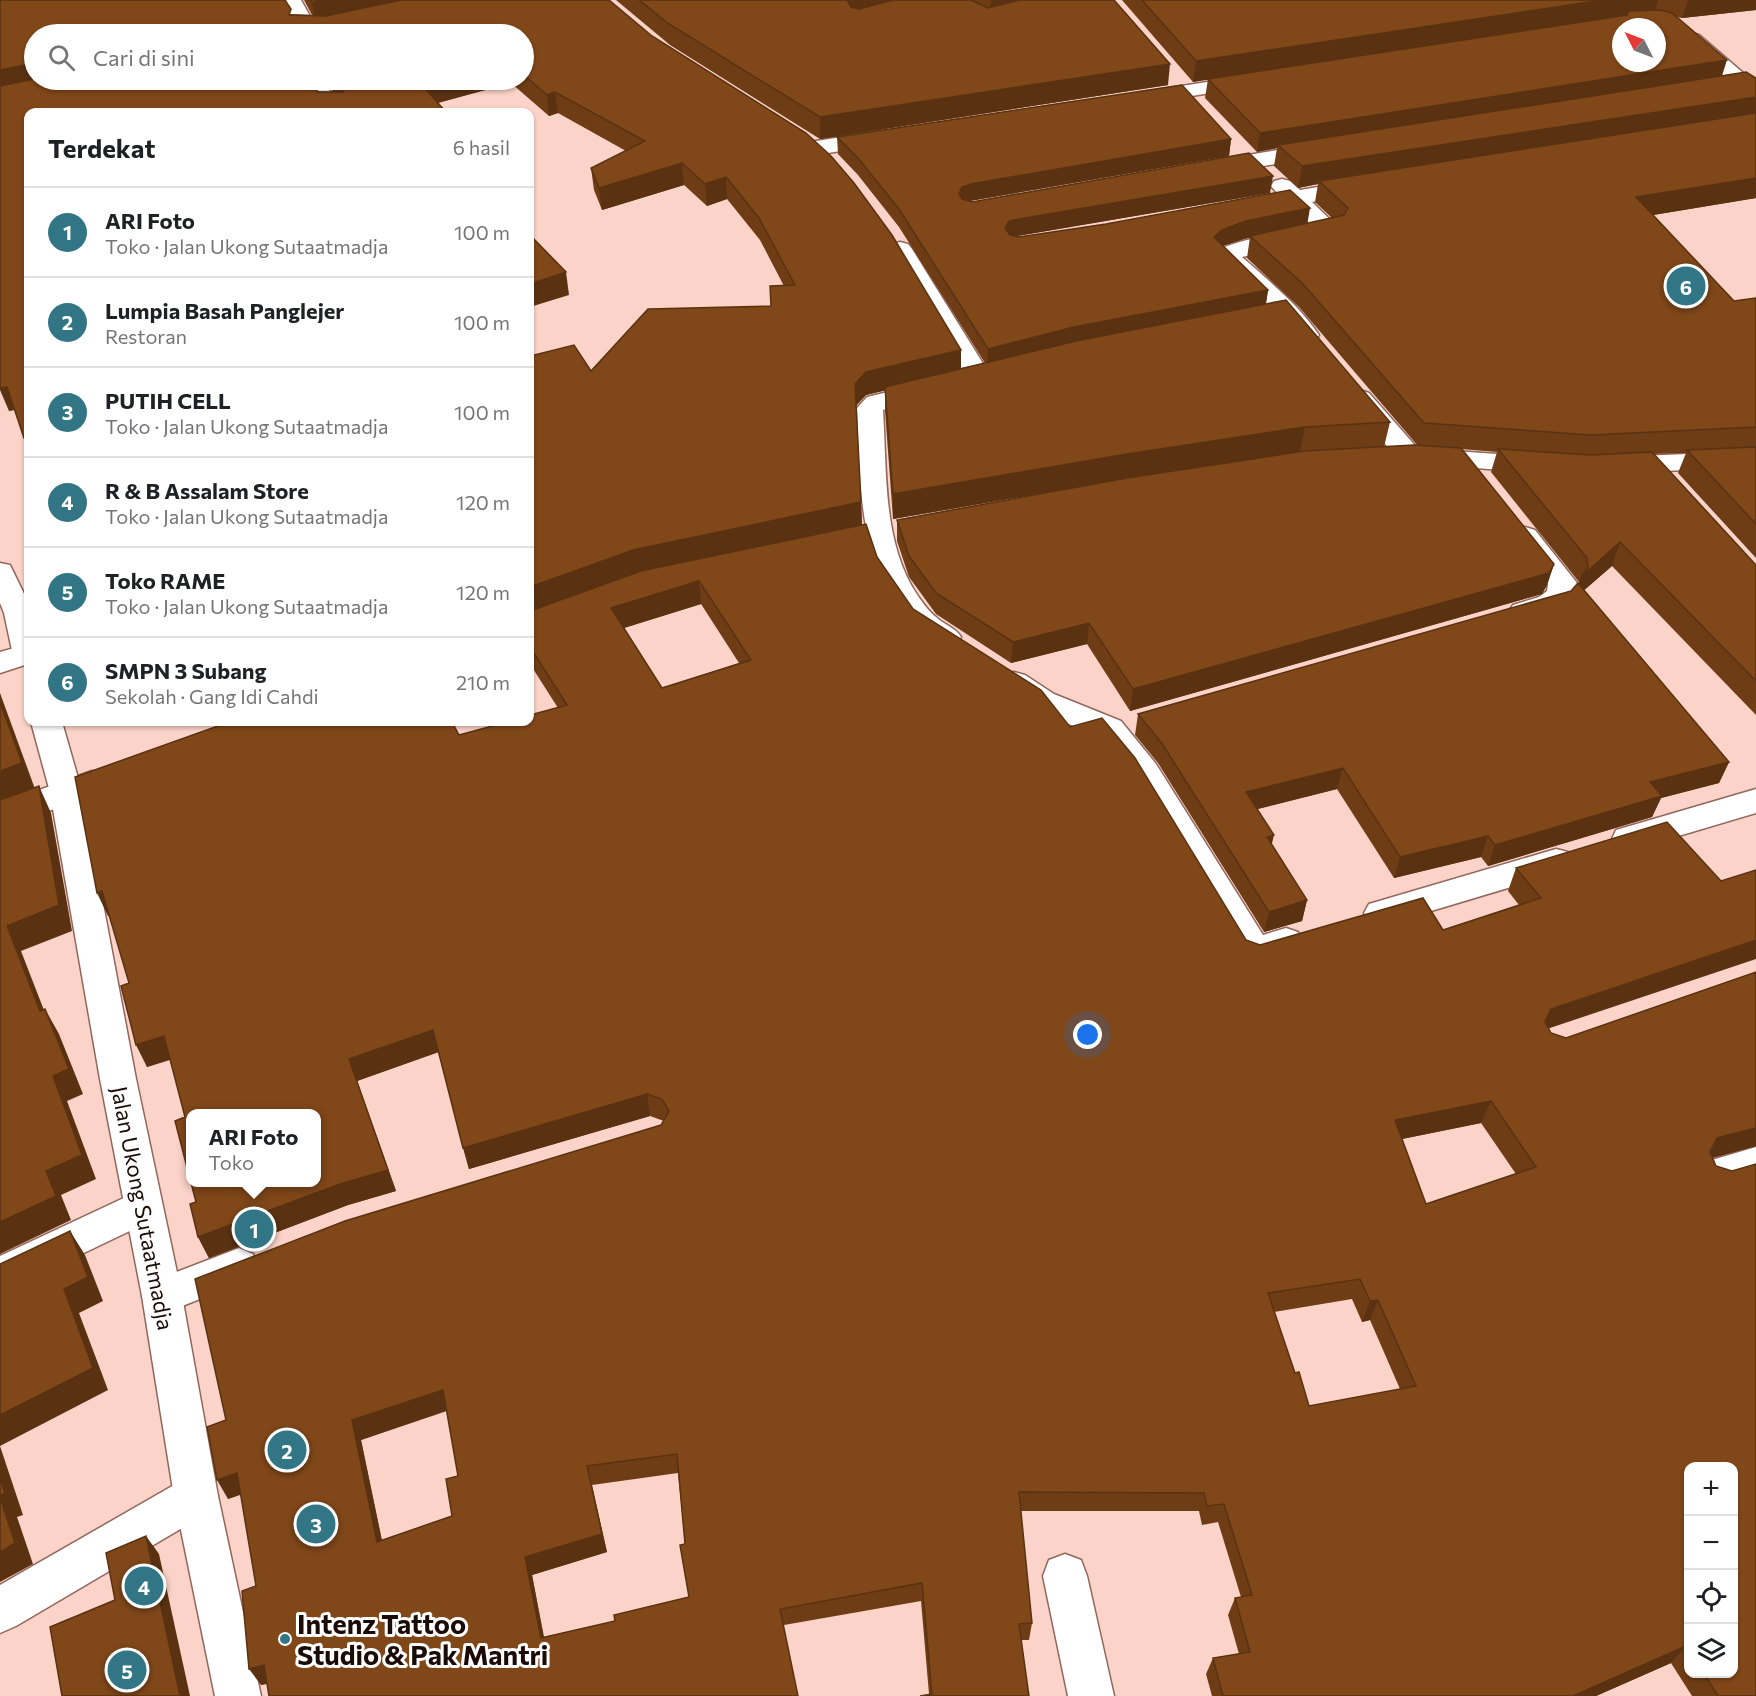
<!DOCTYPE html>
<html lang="id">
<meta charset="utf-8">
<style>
:root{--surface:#fff;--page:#f6f6f6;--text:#202124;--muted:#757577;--line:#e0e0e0;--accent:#327585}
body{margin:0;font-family:Commissioner,sans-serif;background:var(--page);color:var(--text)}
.controls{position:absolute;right:18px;bottom:18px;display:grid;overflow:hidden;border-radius:12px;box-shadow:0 2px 4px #0004}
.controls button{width:54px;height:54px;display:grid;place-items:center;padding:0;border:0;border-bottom:2px solid var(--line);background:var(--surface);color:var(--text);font:30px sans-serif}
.compass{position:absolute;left:1612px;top:18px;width:54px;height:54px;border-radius:50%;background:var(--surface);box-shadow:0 2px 4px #0004;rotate:312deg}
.you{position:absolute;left:1088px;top:1035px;width:21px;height:21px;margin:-15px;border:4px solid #fff;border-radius:50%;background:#1a73e8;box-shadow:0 0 0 9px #1a73e833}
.badge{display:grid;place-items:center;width:39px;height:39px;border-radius:50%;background:var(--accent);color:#fff;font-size:20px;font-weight:700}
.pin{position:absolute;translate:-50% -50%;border:3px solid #fff;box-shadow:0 2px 6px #0006}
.popup{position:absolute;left:186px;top:1109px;width:135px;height:78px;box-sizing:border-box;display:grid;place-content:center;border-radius:12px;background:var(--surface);filter:drop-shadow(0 2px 4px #0005);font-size:20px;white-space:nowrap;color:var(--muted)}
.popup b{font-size:22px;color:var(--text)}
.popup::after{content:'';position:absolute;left:50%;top:100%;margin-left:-12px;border:12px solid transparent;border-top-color:var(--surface)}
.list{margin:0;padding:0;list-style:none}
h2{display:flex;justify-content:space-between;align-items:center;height:78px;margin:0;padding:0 24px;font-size:26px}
h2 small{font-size:20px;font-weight:400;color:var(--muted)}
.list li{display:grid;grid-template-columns:39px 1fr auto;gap:18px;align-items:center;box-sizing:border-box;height:90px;padding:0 24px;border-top:2px solid var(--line)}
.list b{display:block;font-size:22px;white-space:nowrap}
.list p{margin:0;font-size:20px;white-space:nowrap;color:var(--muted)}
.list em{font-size:20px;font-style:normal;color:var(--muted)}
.icon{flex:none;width:33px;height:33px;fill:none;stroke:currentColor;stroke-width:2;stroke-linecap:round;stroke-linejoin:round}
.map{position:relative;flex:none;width:1756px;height:1696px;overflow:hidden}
.search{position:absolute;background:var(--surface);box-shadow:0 2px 4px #0004;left:24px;top:24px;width:510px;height:66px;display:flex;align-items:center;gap:15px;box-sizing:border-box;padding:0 21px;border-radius:33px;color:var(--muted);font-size:22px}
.panel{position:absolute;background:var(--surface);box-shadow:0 2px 4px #0004;left:24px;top:108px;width:510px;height:618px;border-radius:12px}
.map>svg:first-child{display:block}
</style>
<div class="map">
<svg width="1756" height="1696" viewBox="0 0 1756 1696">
<rect width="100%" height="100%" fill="#fbd3c8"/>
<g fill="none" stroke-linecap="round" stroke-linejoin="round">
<g stroke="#92665a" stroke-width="3">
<g id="street">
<path d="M 281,0 L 301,0 L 320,34 L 300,34 Z"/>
<path d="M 1692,33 L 1699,35 L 1756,84 L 1756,101 L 1749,99 L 1685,43 L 1682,39 L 1685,35 Z"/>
<path d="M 1252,75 L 1259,77 L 1262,81 L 1259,85 L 1143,104 L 1136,102 L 1132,98 L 1136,94 L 1143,92 Z"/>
<path d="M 301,80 L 321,80 L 346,112 L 325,112 Z"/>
<path d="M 881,131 L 889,133 L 892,138 L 889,143 L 816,155 L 808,153 L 805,148 L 808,143 L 816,141 Z"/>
<path d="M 1320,143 L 1328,145 L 1331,150 L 1328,155 L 1211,175 L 1203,173 L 1200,168 L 1203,163 L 1211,161 Z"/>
<path d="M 1282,179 L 1290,181 L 1300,190 L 1360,180 L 1368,182 L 1371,187 L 1368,192 L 1312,202 L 1342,231 L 1338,236 L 1242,257 C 1269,281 1299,305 1319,335 L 1316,340 L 1307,342 L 1298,340 L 1279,318 L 1214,254 C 1223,241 1294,231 1313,227 L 1290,206 L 1254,212 L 1246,210 L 1243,205 L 1246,200 L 1278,194 L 1271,186 L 1274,181 Z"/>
<path d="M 900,242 L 908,244 L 912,249 L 992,378 L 988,383 L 883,410 C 887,470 882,544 918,596 C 923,603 929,612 936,617 C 944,625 955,627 961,637 L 956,644 C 936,650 918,636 906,620 C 858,558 860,483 857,408 L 867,397 L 964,374 L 888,249 L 892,244 Z"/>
<path d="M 1360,390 L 1369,393 L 1419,450 L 1425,449 L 1539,457 L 1549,459 L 1552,465 L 1549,471 L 1539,473 L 1400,462 L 1347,398 L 1351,393 Z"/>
<path d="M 1756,451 L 1756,467 L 1617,473 L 1607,471 L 1604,465 L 1607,459 L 1617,457 Z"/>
<path d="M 1525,527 L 1535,530 L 1577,583 C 1574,611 1537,626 1513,619 L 1508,612 L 1513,605 L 1539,597 L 1547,591 L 1548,584 L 1511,536 L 1515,530 Z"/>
<path d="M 28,644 L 28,664 L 0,673 L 0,652 Z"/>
<path d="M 1014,672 L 1025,675 L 1054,694 L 1121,721 L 1156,764 L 1263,935 L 1286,928 L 1298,932 L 1303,941 L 1298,950 L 1255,965 L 1243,961 L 1134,780 L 1099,737 L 1032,708 L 1003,689 L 999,682 L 1003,675 Z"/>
<path d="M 92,771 L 103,775 L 108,783 L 103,791 L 0,829 L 0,804 Z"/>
<path d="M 1756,789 L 1756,813 L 1628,851 L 1616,848 L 1612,839 L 1616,830 Z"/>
<path d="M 1556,849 L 1568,852 L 1573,861 L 1568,870 L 1381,926 L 1369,922 L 1364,913 L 1369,904 Z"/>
<path d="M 1756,1147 L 1756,1179 L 1718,1190 L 1705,1186 L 1699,1174 L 1705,1162 Z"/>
<path d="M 143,1189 L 157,1194 L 162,1206 L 157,1218 L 0,1293 L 0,1256 Z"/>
<path d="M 239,1248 L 253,1254 L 259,1266 L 253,1278 L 162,1314 L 148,1309 L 142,1296 L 148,1283 Z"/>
<path d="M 196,1475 L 211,1481 L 218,1496 L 211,1511 L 16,1626 L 0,1633 L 0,1585 L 181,1481 Z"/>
<path d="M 1065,1554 L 1081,1560 L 1087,1576 L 1114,1696 L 1068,1696 L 1043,1576 L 1049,1560 Z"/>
</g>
</g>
<g stroke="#92665a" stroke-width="3">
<g id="secondary">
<path d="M 0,563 L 10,565 L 28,602 L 28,665 L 17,662 L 13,655 L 4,613 L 0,603 Z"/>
<path d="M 31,722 L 62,722 L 82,792 L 136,1079 L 182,1296 L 218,1496 L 261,1696 L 215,1696 L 174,1496 L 142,1296 L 100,1079 L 50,792 Z"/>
</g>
</g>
<use href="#street" fill="#fff" fill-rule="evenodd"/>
<use href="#secondary" fill="#fff" fill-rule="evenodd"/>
</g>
<g fill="#6e3d16" fill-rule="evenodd">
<path d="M 0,0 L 312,15 L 304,0 L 609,0 L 961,368 L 985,363 L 899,227 L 858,175 L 838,154 L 837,137 L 1231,139 L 1229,156 L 969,201 L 972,202 L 1270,193 L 1016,236 L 1019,237 L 1308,223 L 1332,218 L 1315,202 L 1318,184 L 1298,188 L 1274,166 L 1277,148 L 1257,152 L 1205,98 L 1208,79 L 1193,82 L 1122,0 L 1756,0 L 1756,10 L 1682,18 L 1676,17 L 1722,76 L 1756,78 L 1756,198 L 1653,215 L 1734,301 L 1756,298 L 1756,558 L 1678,473 L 1686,453 L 1653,454 L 1755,564 L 1756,565 L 1756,715 L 1612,566 L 1584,590 L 1729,762 L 1719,783 L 1661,798 L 1652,817 L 1488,866 L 1481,857 L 1394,878 L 1337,789 L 1257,809 L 1272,845 L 1307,900 L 1302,921 L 1264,932 L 1158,763 L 1135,735 L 1138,714 L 1571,591 L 1579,584 L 1579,582 L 1491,472 L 1497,452 L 1461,449 L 1554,564 L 1547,585 L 1542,594 L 1130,711 L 1087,644 L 1011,663 L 936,614 L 909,577 L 897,541 L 897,520 L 1124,479 L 893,519 L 885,411 L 885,390 L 866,395 L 856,406 L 861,502 L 862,525 L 877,557 L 913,609 L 1070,727 L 1246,940 L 1260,945 L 1443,930 L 1519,905 L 1508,891 L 1516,868 L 1667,822 L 1549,1028 L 1551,1033 L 1566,1038 L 1756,972 L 1756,1146 L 1713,1158 L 1756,1696 L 1692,1696 L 1671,1663 L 1596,1696 L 1212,1696 L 1206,1674 L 1213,1658 L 1239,1654 L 1228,1615 L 1235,1598 L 1241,1597 L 1218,1522 L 1202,1525 L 1199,1511 L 1021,1511 L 1032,1623 L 1029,1640 L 1021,1640 L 1029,1696 L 929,1694 L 921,1601 L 784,1625 L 267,1684 L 261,1685 L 256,1586 L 241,1494 L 228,1499 L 226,1420 L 661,1125 L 664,1121 L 650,1116 L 469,1169 L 438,1052 L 357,1081 L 396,1191 L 348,1205 L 209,1258 L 198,1237 L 196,1202 L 185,1117 L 170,1060 L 147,1067 L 129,983 L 109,915 L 108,916 L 459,735 L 558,708 L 530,664 L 530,356 L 591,371 L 771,306 L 784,286 L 760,240 L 727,199 L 707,206 L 684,185 L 602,210 L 594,190 L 591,168 L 626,151 L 558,113 L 549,116 L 511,83 L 438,103 L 15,410 L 9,411 ZM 34,34 L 524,34 L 524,80 L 323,80 L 333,92 L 34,80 ZM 1250,237 L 1247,258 L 1299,307 L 1418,446 L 1384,447 L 1390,422 L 1266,304 L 1268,290 L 1223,246 ZM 701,604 L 739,663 L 662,688 L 624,628 ZM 1481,1123 L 1516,1174 L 1426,1204 L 1402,1139 ZM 1352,1299 L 1362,1322 L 1370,1320 L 1400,1389 L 1309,1406 L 1295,1373 L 1274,1312 ZM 447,1411 L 458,1476 L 452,1516 L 382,1541 L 361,1440 ZM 1689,1467 L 1734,1674 L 1689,1674 ZM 678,1473 L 685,1544 L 689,1597 L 615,1621 L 544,1637 L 532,1575 L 607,1552 L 592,1485 Z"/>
<path d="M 616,0 L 1114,0 L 1168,85 L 820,139 L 670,45 Z"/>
</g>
<g fill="#5a3212">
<path d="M 325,0 L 425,0 L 316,23 L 312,3 Z"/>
<path d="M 847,0 L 908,0 L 847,21 Z"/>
<path d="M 991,0 L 1033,0 L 990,12 Z"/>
<path d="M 1603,0 L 1658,0 L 1655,12 L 1193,82 L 1196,61 Z"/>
<path d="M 1688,0 L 1756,0 L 1756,10 L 1682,18 Z"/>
<path d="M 1727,60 L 1721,79 L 1278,145 L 1277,148 L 1257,152 L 1260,133 Z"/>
<path d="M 34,63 L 34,80 L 0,93 L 0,70 Z"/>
<path d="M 1170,64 L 1168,85 L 820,139 L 820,117 Z"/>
<path d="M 444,80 L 511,80 L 511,83 L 426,106 L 422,85 Z"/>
<path d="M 555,92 L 558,113 L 549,116 L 547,95 Z"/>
<path d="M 1756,97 L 1756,118 L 1319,181 L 1318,184 L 1298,188 L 1302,166 Z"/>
<path d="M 1231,139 L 1229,156 L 970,201 L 961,204 L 959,194 L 962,187 L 971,184 Z"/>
<path d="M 682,163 L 684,185 L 602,210 L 599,188 Z"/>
<path d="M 1273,176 L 1270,193 L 1018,236 L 1008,239 L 1005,228 L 1009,221 L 1019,219 Z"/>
<path d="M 726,177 L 727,199 L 707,206 L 705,184 Z"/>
<path d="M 1756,178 L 1756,198 L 1629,219 L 1636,197 Z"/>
<path d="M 1310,208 L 1307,226 L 1244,239 L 1219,247 L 1214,237 L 1222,230 L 1246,221 Z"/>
<path d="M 566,272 L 569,295 L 530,307 L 530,284 Z"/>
<path d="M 1268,290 L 1265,308 L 987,366 L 988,349 L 1074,327 Z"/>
<path d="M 961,350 L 961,373 L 866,395 L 855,406 L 855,384 L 866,372 Z"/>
<path d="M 7,387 L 16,409 L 9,411 L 0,390 L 0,388 Z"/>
<path d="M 1305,427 L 1300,452 L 1124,479 L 893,519 L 893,494 L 1127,454 Z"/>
<path d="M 28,437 L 28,449 L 24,438 Z"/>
<path d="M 861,502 L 862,525 L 530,611 L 530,587 L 633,550 Z"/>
<path d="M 1620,542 L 1612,566 L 1573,600 L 1581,577 Z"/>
<path d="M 1554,564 L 1547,585 L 1542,594 L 1130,711 L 1133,689 Z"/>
<path d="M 699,581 L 701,604 L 614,631 L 611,608 Z"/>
<path d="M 1089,623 L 1087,644 L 1011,663 L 1013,642 Z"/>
<path d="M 0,693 L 35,789 L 0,802 Z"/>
<path d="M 1729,762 L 1719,783 L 1661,798 L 1652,817 L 1488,866 L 1495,845 L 1650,782 Z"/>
<path d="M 1343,768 L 1337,789 L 1242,813 L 1246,792 Z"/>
<path d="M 39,786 L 51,813 L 72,931 L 21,951 L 54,1036 L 40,1011 L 7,926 Z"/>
<path d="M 1274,835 L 1269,856 L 1267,837 Z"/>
<path d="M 1488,836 L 1481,857 L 1394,878 L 1400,857 Z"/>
<path d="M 102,891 L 113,914 L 108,916 L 97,893 Z"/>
<path d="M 1307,900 L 1302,921 L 1264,932 L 1269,912 Z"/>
<path d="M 1756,940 L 1756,959 L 1541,1031 L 1535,1044 L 1551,1009 Z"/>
<path d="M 45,1009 L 59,1034 L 83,1094 L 67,1101 L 96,1179 L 61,1195 L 71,1220 L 0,1254 L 0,1222 L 46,1171 L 53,1076 Z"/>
<path d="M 433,1030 L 439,1052 L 357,1081 L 396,1191 L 348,1205 L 209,1258 L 198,1237 L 349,1059 Z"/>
<path d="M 164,1036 L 174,1058 L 147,1067 L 136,1045 Z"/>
<path d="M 647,1094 L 650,1116 L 469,1169 L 463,1148 Z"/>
<path d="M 1491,1101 L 1481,1123 L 1387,1142 L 1395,1120 Z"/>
<path d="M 1756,1128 L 1756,1146 L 1704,1160 L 1717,1138 Z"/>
<path d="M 70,1231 L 85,1255 L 103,1301 L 79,1313 L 108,1390 L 0,1446 L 0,1415 L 64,1289 Z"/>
<path d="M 1378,1300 L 1370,1320 L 1362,1322 L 1370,1301 Z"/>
<path d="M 443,1390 L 450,1409 L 361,1440 L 386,1560 L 377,1542 L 352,1420 Z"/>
<path d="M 0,1446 L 23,1515 L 17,1517 L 33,1564 L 0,1582 Z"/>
<path d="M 587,1466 L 607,1552 L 532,1575 L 547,1655 L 541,1638 L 525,1557 Z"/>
<path d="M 237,1473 L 249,1492 L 228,1499 L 217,1480 Z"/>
<path d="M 146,1536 L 159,1554 L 190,1696 L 180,1696 Z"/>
<path d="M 1686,1646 L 1671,1663 L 1596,1696 L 1573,1696 Z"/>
<path d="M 264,1665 L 276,1681 L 261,1685 L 249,1669 Z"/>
</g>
<g fill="#804719" stroke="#5a3212" stroke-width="1.5" fill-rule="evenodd">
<path d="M 0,0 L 285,0 L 291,9 L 289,15 L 326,16 L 401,0 L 609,0 L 652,36 L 806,133 L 831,156 L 854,183 L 892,235 L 961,350 L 866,372 L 855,384 L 861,502 L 633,550 L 530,587 L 530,356 L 574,345 L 591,371 L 648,309 L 771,306 L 770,286 L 795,285 L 759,218 L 726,177 L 705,184 L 682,163 L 599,188 L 591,168 L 645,141 L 555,92 L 547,95 L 524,75 L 524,34 L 34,34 L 34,63 L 0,70 Z"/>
<path d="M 310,0 L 325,0 L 312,3 Z"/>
<path d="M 639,0 L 847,0 L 851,7 L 859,9 L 893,0 L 971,0 L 988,8 L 1020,0 L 1114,0 L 1170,64 L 820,117 L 669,24 Z"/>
<path d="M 1142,0 L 1603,0 L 1196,61 Z"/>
<path d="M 1660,10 L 1672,13 L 1727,60 L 1260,133 L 1208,79 L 1627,15 L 1629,11 ZM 1621,27 L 1657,27 L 1657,63 L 1621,63 Z"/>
<path d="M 1746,72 L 1756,78 L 1756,97 L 1302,166 L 1278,145 Z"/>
<path d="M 34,79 L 309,80 L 318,92 L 343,92 L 343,89 L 335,80 L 444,80 L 422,85 L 446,112 L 28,112 L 28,437 L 24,438 L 7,387 L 0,388 L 0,86 Z"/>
<path d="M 1182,85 L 1231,139 L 971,184 L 962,187 L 959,194 L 962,199 L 972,202 L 1249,153 L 1273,176 L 1019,219 L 1009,221 L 1005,228 L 1010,235 L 1019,237 L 1106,224 L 1290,190 L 1310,208 L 1246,221 L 1222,230 L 1214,237 L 1268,290 L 1074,327 L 988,349 L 899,209 L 858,158 L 837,137 Z"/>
<path d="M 1756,113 L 1756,178 L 1636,197 L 1734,301 L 1756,298 L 1756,427 L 1591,435 L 1424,423 L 1303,284 L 1250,236 L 1344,215 L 1348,208 L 1319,181 Z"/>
<path d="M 530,235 L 566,272 L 530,284 Z"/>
<path d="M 1286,300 L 1390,422 L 1305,427 L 1127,454 L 893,494 L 885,387 L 1076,341 Z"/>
<path d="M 1414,445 L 1461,448 L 1554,564 L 1549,573 L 1133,689 L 1089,623 L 1013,642 L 936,593 L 909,556 L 897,520 L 1127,478 L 1304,451 Z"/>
<path d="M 1756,447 L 1756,524 L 1687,450 Z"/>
<path d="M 1498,449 L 1591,455 L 1652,452 L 1755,564 L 1756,565 L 1756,681 L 1620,542 L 1581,577 L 1588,568 L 1587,558 Z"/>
<path d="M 866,524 L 877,557 L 913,609 L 1041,690 L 1070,727 L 1102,718 L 1135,758 L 1246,940 L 1260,945 L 1423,898 L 1443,930 L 1541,898 L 1516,868 L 1667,822 L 1721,881 L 1756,870 L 1756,940 L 1551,1009 L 1545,1022 L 1551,1033 L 1566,1038 L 1756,972 L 1756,1128 L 1717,1138 L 1710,1152 L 1716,1166 L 1732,1171 L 1756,1164 L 1756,1696 L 1718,1696 L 1704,1674 L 1734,1674 L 1734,1467 L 1689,1467 L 1689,1649 L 1686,1646 L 1573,1696 L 1223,1696 L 1213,1658 L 1250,1652 L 1235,1598 L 1252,1595 L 1224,1504 L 1207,1506 L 1204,1493 L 1019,1492 L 1032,1623 L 1019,1624 L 1029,1696 L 920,1696 L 932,1694 L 922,1583 L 780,1609 L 798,1696 L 269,1696 L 264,1665 L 249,1669 L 242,1591 L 256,1586 L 237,1473 L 217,1480 L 207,1427 L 226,1420 L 195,1279 L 345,1221 L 661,1125 L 669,1111 L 662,1099 L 647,1094 L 463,1148 L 433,1030 L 349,1059 L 388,1170 L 340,1184 L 198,1237 L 190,1204 L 196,1202 L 175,1121 L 185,1117 L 164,1036 L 136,1045 L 121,986 L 129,983 L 102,891 L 97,893 L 75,777 L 229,722 L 452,722 L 459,735 L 507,722 L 530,722 L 530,715 L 567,705 L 530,647 L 530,611 L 641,571 ZM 699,581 L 751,660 L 662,688 L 611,608 ZM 1491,1101 L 1536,1167 L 1426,1204 L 1395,1120 ZM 191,1113 L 317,1113 L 317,1182 L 191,1182 ZM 1360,1279 L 1370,1301 L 1378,1300 L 1416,1386 L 1309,1406 L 1299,1372 L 1295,1373 L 1268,1293 ZM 443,1390 L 458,1476 L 446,1479 L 452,1516 L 377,1542 L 352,1420 ZM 677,1454 L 685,1544 L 680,1545 L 689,1597 L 614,1615 L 615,1621 L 541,1638 L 525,1557 L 602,1534 L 587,1466 Z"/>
<path d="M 1578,583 L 1729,762 L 1650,782 L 1662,796 L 1495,845 L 1488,836 L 1400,857 L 1343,768 L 1246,792 L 1274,835 L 1267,837 L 1307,900 L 1269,912 L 1161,742 L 1138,714 L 1571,591 Z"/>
<path d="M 0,702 L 22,763 L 0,771 Z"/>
<path d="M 39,786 L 59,905 L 7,926 L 40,1011 L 45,1009 L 69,1069 L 53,1076 L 82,1155 L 46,1171 L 56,1196 L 0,1222 L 0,800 Z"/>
<path d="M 70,1231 L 88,1277 L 64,1289 L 93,1368 L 0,1415 L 0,1264 Z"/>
<path d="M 0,1478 L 5,1493 L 0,1496 Z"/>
<path d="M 0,1497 L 15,1543 L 0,1552 Z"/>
<path d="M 146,1536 L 180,1696 L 62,1696 L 50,1627 L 115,1600 L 106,1553 Z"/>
</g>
<circle fill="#327585" stroke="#fefefe" stroke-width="2" cx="285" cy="1639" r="6"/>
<g text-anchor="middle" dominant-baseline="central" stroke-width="6" stroke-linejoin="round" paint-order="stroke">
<g font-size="22" fill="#1b0b07" stroke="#fefefe">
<text transform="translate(143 1208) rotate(79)">Jalan Ukong Sutaatmadja</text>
</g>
<g font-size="27" font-weight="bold" fill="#1b0b07" stroke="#fefefe" text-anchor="start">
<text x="297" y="1623">Intenz Tattoo<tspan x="297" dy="31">Studio &amp; Pak Mantri</tspan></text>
</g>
</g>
</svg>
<div class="controls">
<button>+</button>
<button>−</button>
<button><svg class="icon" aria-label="locate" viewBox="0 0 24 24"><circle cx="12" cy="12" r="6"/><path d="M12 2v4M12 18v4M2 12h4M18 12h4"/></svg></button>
<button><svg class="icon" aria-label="layers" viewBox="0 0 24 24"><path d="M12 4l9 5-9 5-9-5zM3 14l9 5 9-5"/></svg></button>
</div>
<svg class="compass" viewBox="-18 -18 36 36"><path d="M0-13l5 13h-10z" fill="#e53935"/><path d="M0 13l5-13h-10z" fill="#757577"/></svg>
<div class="you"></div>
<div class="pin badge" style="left:254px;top:1229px">1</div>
<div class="popup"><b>ARI Foto</b>Toko</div>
<div class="pin badge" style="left:287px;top:1450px">2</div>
<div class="pin badge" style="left:316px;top:1524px">3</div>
<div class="pin badge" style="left:144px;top:1586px">4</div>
<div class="pin badge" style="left:127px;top:1670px">5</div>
<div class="pin badge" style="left:1686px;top:286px">6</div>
<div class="search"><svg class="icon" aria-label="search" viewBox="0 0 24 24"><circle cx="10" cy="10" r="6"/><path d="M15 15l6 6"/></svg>Cari di sini</div>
<section class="panel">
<h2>Terdekat<small>6 hasil</small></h2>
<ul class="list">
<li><span class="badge">1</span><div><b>ARI Foto</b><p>Toko · Jalan Ukong Sutaatmadja</p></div><em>100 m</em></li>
<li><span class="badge">2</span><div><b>Lumpia Basah Panglejer</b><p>Restoran</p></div><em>100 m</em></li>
<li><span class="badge">3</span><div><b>PUTIH CELL</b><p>Toko · Jalan Ukong Sutaatmadja</p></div><em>100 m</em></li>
<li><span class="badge">4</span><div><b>R &amp; B Assalam Store</b><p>Toko · Jalan Ukong Sutaatmadja</p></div><em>120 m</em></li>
<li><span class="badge">5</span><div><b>Toko RAME</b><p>Toko · Jalan Ukong Sutaatmadja</p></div><em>120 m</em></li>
<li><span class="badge">6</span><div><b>SMPN 3 Subang</b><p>Sekolah · Gang Idi Cahdi</p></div><em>210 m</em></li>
</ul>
</section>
</div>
